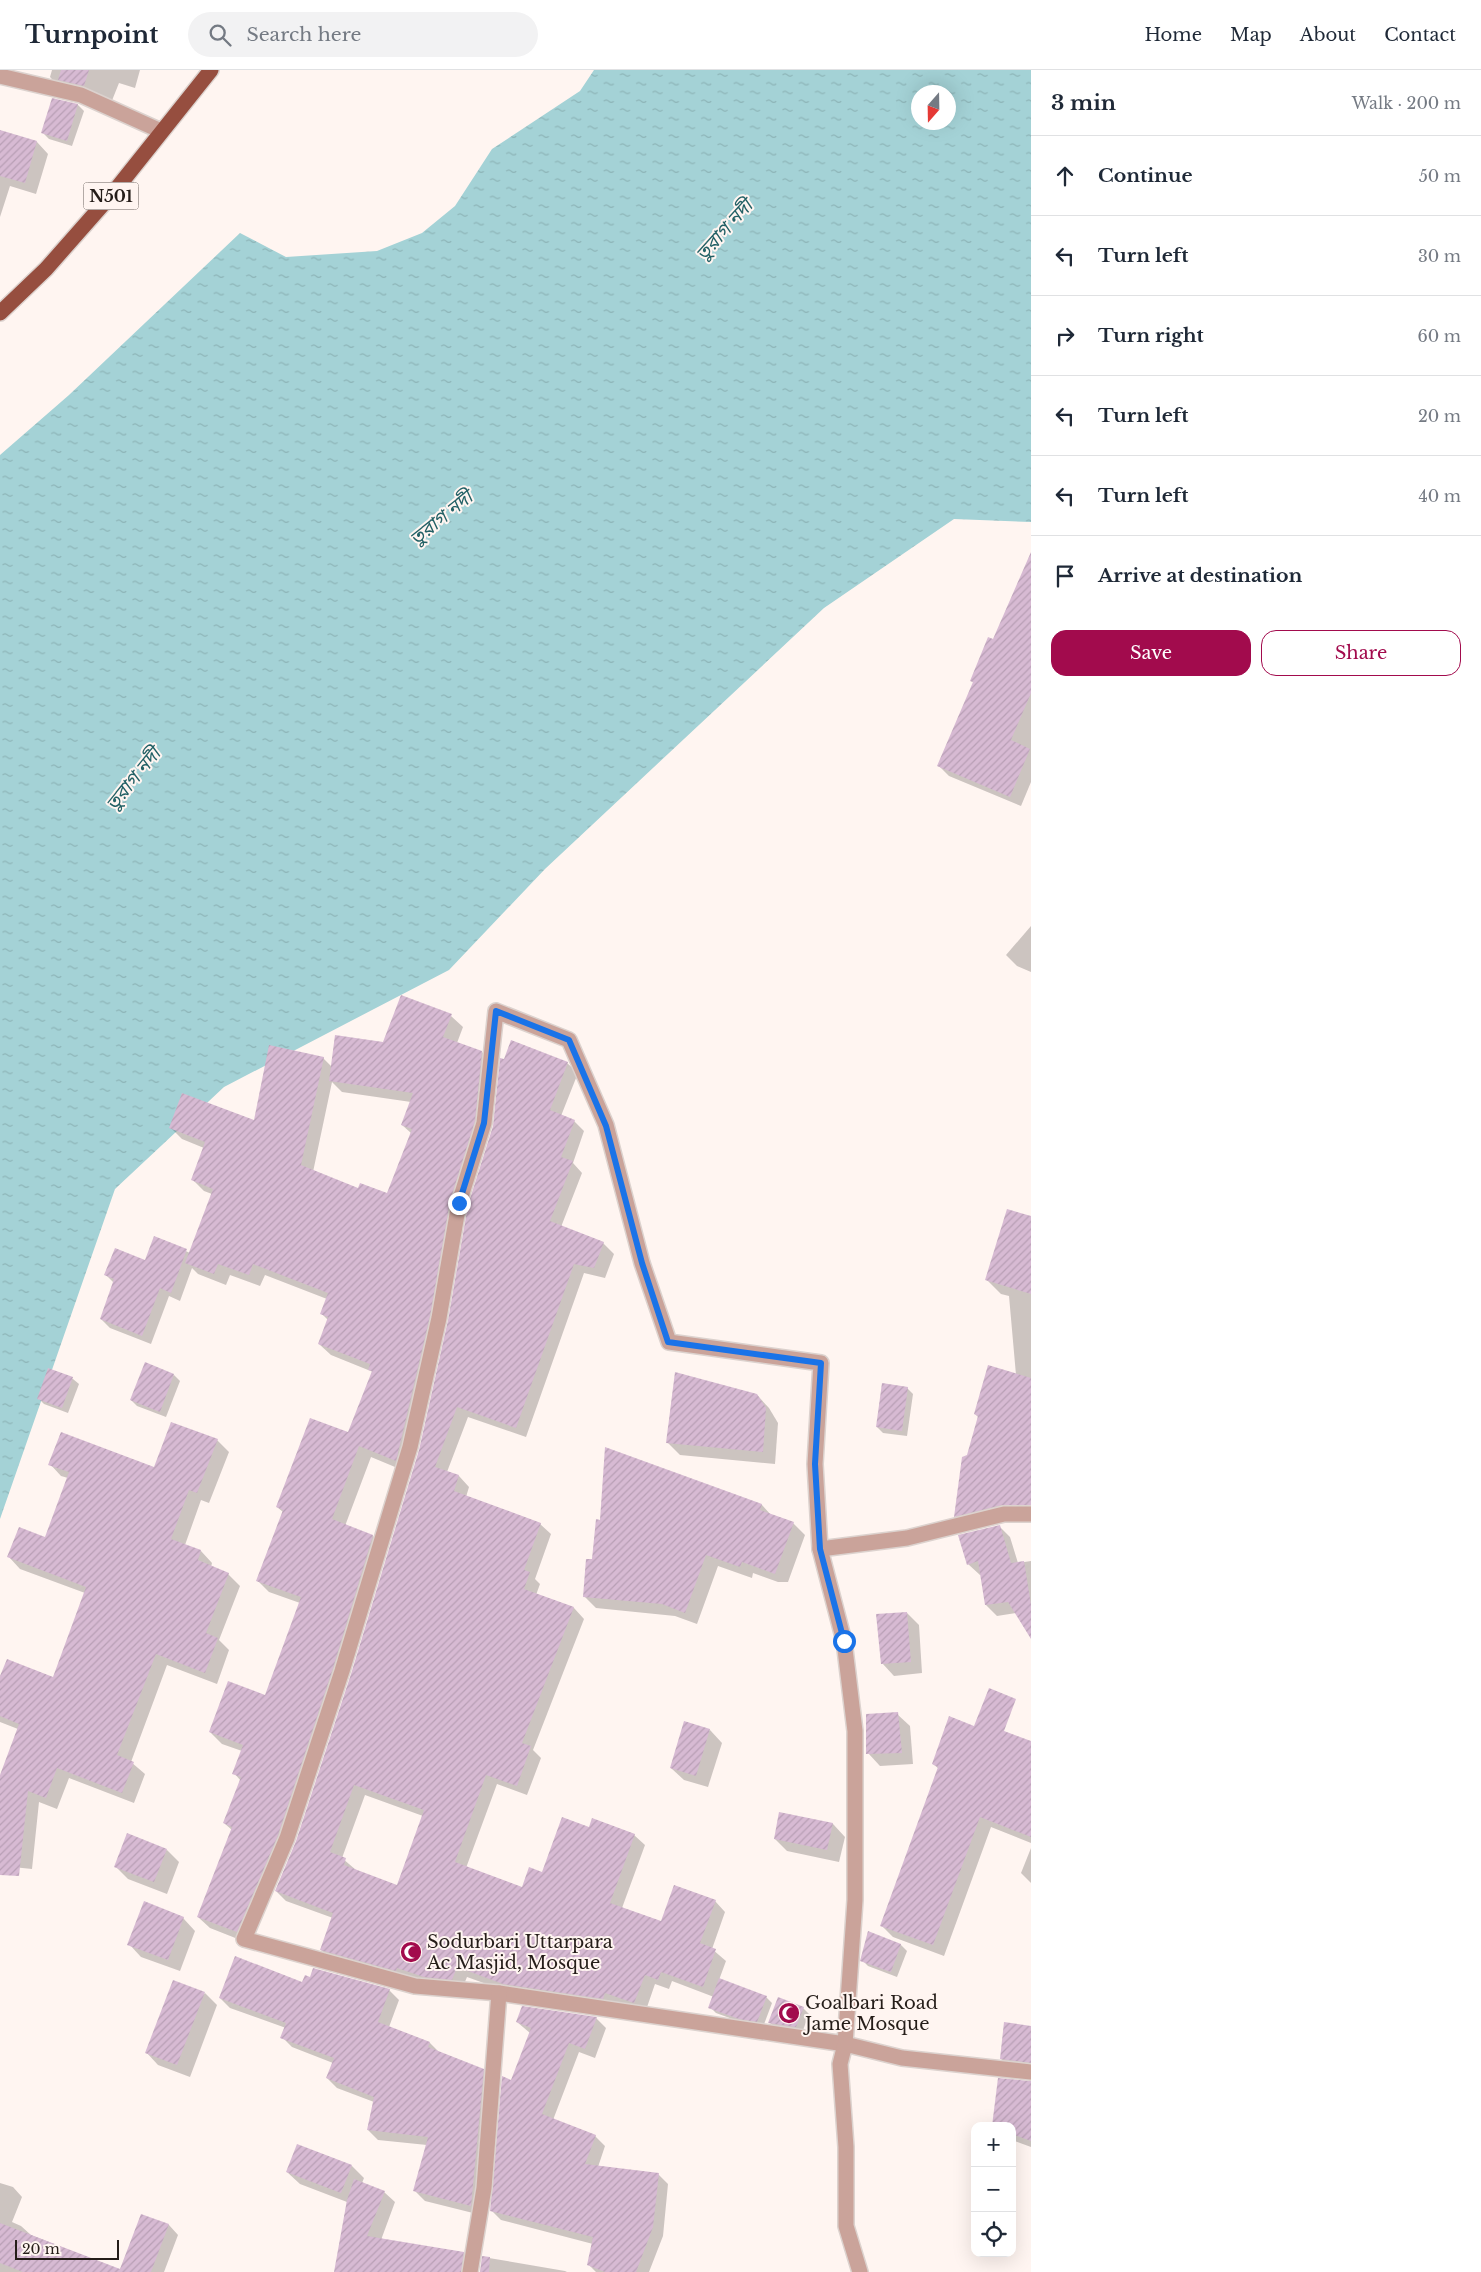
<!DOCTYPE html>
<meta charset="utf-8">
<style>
:root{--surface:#fff;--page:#f2f2f3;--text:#1f2937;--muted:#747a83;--line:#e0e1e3;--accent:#a20b4d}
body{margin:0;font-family:"Libre Baskerville","Noto Sans Bengali",serif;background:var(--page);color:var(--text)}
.controls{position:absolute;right:15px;bottom:15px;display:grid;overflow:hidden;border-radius:10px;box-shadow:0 5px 20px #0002}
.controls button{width:45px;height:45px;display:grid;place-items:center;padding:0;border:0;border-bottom:1px solid var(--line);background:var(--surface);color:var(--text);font:25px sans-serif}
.compass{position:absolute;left:911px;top:15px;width:45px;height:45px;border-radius:50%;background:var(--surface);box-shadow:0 5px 20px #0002;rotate:200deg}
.scale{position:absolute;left:15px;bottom:12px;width:104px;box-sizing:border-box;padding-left:5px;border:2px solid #251d19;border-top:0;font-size:14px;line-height:18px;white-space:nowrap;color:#251d19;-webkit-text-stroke:4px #fff5f1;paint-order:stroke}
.stop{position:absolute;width:15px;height:15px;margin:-11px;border:4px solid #1a73e8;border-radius:50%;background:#fff}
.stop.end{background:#1a73e8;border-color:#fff;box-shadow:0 1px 5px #0008}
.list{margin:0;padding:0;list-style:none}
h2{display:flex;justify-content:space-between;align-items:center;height:65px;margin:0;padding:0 20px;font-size:21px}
h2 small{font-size:16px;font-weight:400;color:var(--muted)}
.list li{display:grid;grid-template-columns:32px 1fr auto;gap:15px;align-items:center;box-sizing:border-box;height:80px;padding:0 20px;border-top:1px solid var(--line)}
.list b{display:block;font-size:19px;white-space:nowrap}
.list em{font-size:16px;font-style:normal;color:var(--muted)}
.actions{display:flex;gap:10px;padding:15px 20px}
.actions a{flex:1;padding:11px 0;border:1px solid var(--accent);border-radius:15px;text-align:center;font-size:18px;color:var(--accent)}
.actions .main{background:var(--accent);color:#fff}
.icon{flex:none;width:28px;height:28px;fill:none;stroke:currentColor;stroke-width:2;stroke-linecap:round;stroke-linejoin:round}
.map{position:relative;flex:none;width:1031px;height:2202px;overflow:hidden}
header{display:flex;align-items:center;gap:30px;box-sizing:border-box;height:70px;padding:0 25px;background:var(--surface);border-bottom:1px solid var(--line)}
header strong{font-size:24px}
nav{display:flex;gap:28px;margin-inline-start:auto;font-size:18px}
.search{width:350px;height:45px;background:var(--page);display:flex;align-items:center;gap:12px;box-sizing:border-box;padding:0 18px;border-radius:28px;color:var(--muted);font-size:19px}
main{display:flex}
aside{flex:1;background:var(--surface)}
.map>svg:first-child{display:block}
</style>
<header>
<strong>Turnpoint</strong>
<div class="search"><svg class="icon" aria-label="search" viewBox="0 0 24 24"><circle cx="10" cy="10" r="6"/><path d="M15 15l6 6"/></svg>Search here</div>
<nav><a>Home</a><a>Map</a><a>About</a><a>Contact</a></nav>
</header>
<main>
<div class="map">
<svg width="1031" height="2202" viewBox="0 0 1031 2202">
<defs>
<pattern id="water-ripples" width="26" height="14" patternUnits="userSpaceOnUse" patternTransform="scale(1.25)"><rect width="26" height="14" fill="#a4d2d6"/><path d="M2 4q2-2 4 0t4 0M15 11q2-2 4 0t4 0" fill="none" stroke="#8db4b7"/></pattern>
<pattern id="building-hatch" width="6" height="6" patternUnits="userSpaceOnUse" patternTransform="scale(1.25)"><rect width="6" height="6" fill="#d7bad3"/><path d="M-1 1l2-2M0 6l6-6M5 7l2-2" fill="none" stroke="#b89fb5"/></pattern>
</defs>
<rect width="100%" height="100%" fill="#fff5f1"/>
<path fill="url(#water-ripples)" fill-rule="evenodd" d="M 594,0 L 1031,0 L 1031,452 L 954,449 L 824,538 L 545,799 L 449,900 L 224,1017 L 115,1119 L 0,1449 L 0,385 L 69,325 L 240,163 L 286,187 L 377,181 L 422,163 L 455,136 L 492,79 L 580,21 ZM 918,22 L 948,22 L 948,52 L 918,52 Z"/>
<g fill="#0003" fill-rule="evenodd">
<path d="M 52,0 L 140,0 L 135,18 L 119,13 L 111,33 L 61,19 L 50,7 Z"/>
<path d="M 53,29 L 78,35 L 84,41 L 72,76 L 49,69 L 43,63 Z"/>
<path d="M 0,62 L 37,72 L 48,84 L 36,124 L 10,116 L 0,147 Z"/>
<path d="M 1031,485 L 1031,712 L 1021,736 L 949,706 L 938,695 L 974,613 L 971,611 L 993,571 Z"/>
<path d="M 1031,856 L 1031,902 L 1017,896 L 1006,885 Z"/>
<path d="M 451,946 L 463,957 L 457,973 L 482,982 L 493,994 L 407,1402 L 371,1387 L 345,1456 L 373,1466 L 384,1478 L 248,1873 L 210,1858 L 198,1847 L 232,1760 L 224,1753 L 241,1711 L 234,1703 L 242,1681 L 222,1674 L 210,1662 L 266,1627 L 300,1533 L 269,1522 L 257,1510 L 283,1442 L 277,1437 L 349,1364 L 373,1302 L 331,1285 L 319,1274 L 328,1250 L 322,1244 L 327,1229 L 265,1205 L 260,1216 L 230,1205 L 226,1215 L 198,1204 L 192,1198 L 180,1231 L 169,1226 L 151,1274 L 110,1258 L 101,1249 L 114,1213 L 106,1205 L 145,1192 L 155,1167 L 190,1183 L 212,1124 L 204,1121 L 193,1110 L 204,1078 L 182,1069 L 171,1058 L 255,1052 L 323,988 L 332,997 ZM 332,1012 L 342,1022 L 411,1032 L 402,1055 L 411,1063 L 388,1124 L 359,1119 L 313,1102 Z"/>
<path d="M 567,993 L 578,1003 L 561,1046 L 574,1051 L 584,1061 L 573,1093 L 582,1103 L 561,1157 L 603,1173 L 614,1184 L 605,1208 L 584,1203 L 526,1367 L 468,1347 L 447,1402 L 459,1406 L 469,1417 L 466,1427 L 540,1454 L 551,1464 L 535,1509 L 540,1514 L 536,1525 L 574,1538 L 584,1549 L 533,1680 L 541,1688 L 527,1725 L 497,1714 L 466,1798 L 523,1819 L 543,1803 L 589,1758 L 634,1765 L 645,1775 L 622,1838 L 661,1853 L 715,1831 L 725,1842 L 712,1879 L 726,1891 L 719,1910 L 766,1927 L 772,1933 L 763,1957 L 746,1954 L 716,1943 L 710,1937 L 714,1927 L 672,1911 L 669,1919 L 655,1914 L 645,1943 L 514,1924 L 467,1907 L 462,1919 L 331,1890 L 321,1880 L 333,1848 L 286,1831 L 276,1821 L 297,1771 L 352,1604 L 420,1380 ZM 365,1725 L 423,1746 L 397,1816 L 356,1800 L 342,1788 Z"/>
<path d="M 1031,1148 L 1031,1448 L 1018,1448 L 969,1460 L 955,1446 L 968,1386 L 979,1348 L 975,1344 L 1016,1305 L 1009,1226 L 1001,1224 L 987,1210 Z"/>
<path d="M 48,1300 L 73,1309 L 79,1314 L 68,1343 L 44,1334 L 38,1328 Z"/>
<path d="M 174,1305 L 180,1311 L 166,1347 L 137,1336 L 131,1330 Z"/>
<path d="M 907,1318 L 913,1324 L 907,1366 L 883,1363 L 877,1357 Z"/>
<path d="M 757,1325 L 769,1338 L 778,1353 L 775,1394 L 680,1385 L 668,1373 Z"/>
<path d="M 217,1370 L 229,1382 L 209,1433 L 201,1430 L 185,1475 L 201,1481 L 212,1493 L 211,1497 L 228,1504 L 240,1516 L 219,1570 L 229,1580 L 217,1614 L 167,1595 L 131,1692 L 145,1704 L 134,1733 L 69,1708 L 57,1739 L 39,1732 L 32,1799 L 3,1796 L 0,1793 L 0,1708 L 18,1659 L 0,1652 L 0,1610 L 54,1609 L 85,1523 L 20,1499 L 9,1487 L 45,1469 L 68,1408 L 61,1406 L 50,1394 L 155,1399 Z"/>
<path d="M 607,1379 L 762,1435 L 771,1445 L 793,1453 L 805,1465 L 788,1512 L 778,1512 L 753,1503 L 752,1508 L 718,1496 L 697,1554 L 675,1546 L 596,1538 L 584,1526 L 601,1451 Z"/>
<path d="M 999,1456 L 1010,1467 L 1018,1493 L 1031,1491 L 1031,1566 L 1016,1543 L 997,1546 L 986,1535 L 982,1505 L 980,1505 L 968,1494 Z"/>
<path d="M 907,1543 L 919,1555 L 922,1603 L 894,1606 L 882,1593 Z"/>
<path d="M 897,1644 L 910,1656 L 913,1694 L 880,1696 L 868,1683 Z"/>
<path d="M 975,1658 L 1031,1673 L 1031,1773 L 991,1757 L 944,1886 L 893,1867 L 882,1856 L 939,1699 L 933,1694 Z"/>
<path d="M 710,1660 L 722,1673 L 708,1717 L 684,1710 L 671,1698 Z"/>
<path d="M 833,1754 L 845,1767 L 839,1792 L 787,1781 L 775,1769 Z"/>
<path d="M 1031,1778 L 1031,1813 L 1021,1803 Z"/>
<path d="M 167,1780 L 179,1792 L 167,1824 L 128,1809 L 116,1797 Z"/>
<path d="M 183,1848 L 195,1861 L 180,1901 L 141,1887 L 129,1874 Z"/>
<path d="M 869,1863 L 901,1875 L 907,1881 L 897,1907 L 868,1896 L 862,1890 Z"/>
<path d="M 311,1908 L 389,1920 L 399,1930 L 389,1957 L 430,1973 L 440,1983 L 483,2000 L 493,2010 L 481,2145 L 425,2131 L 415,2121 L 427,2075 L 378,2070 L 368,2060 L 374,2032 L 337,2018 L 327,2008 L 333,1993 L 292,1977 L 282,1967 L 286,1958 L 230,1938 L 220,1928 L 303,1913 Z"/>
<path d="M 205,1923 L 217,1935 L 190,2007 L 158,1995 L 146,1982 Z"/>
<path d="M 803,1938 L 809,1944 L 802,1963 L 776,1958 L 770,1953 Z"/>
<path d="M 596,1948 L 606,1958 L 595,1988 L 579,1982 L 553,2050 L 595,2066 L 605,2076 L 598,2097 L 658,2104 L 668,2114 L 663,2166 L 649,2202 L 596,2202 L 589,2195 L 593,2174 L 501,2150 L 491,2140 L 512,2011 L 530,1963 L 517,1952 Z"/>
<path d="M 1031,1957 L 1031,2002 L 1013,2000 L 1001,1989 Z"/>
<path d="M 1031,2012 L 1031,2077 L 1012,2070 L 1012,2056 Z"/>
<path d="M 352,2096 L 364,2108 L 362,2113 L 384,2122 L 395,2132 L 381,2170 L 463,2184 L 474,2194 L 473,2202 L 335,2202 L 347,2132 L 300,2114 L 287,2102 Z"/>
<path d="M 0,2113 L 13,2117 L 22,2127 L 12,2152 L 21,2156 L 31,2165 L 120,2200 L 142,2145 L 169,2155 L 178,2165 L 164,2202 L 0,2202 Z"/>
<path d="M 483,2187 L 565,2201 L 567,2202 L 480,2202 Z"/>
</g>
<g fill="url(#building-hatch)" fill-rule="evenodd">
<path d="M 61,0 L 89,0 L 84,16 L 58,10 Z"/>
<path d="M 52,28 L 78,34 L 67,71 L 41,63 Z"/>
<path d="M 0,60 L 37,71 L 25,113 L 0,106 Z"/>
<path d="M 1031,482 L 1031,623 L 1011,670 L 1030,679 L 1010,727 L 937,696 L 973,612 L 970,611 L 988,567 L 993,569 Z"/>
<path d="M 401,925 L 452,944 L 443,967 L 482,981 L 475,1051 L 450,1131 L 430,1246 L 396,1391 L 359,1376 L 332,1449 L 373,1465 L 333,1598 L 278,1765 L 237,1862 L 197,1847 L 232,1757 L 223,1753 L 241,1707 L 232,1704 L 243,1675 L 209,1662 L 228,1611 L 265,1625 L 301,1527 L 256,1511 L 283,1440 L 276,1437 L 310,1348 L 348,1362 L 372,1301 L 368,1300 L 370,1294 L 318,1274 L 328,1247 L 320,1244 L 328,1223 L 253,1194 L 249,1205 L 218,1194 L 214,1204 L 185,1193 L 213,1119 L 191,1110 L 205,1072 L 169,1058 L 182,1023 L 254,1050 L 269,975 L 324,987 L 301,1095 L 358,1118 L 360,1113 L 387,1123 L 412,1059 L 401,1055 L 413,1023 L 329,1011 L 335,965 L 383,972 Z"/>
<path d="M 511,970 L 568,992 L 550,1040 L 575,1050 L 561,1087 L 573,1091 L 550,1151 L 604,1172 L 594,1198 L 574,1194 L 516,1358 L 457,1337 L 435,1397 L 459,1405 L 454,1421 L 541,1453 L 524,1500 L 530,1502 L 524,1519 L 574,1537 L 522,1673 L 531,1676 L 517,1716 L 486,1705 L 455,1792 L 522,1817 L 529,1797 L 542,1802 L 562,1747 L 589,1757 L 592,1748 L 635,1764 L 610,1833 L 661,1851 L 674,1815 L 716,1830 L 700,1873 L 716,1879 L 703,1917 L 661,1902 L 658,1910 L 645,1905 L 634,1933 L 605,1923 L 603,1929 L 503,1914 L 457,1897 L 452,1910 L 424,1907 L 397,1898 L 396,1901 L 320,1880 L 333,1843 L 275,1821 L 296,1771 L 351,1604 L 419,1380 L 448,1250 L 468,1135 L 493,1056 L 500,988 L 504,989 ZM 354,1715 L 424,1740 L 397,1815 L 344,1795 L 346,1788 L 330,1782 Z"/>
<path d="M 1007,1139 L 1031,1146 L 1031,1224 L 985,1210 Z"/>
<path d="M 154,1166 L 187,1179 L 171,1223 L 160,1218 L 142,1266 L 100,1249 L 114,1209 L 104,1205 L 115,1178 L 145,1190 Z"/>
<path d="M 145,1292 L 174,1304 L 160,1342 L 130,1330 Z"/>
<path d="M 988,1295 L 1031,1308 L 1031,1435 L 1002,1435 L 954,1447 L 962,1387 L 967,1385 L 978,1346 L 974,1344 Z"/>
<path d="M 48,1298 L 73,1307 L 62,1338 L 37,1329 Z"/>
<path d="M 675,1302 L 757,1324 L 766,1338 L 763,1382 L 666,1373 Z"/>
<path d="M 882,1313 L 908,1317 L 902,1361 L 876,1357 Z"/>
<path d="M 171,1352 L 218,1369 L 197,1423 L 189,1420 L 171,1469 L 201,1480 L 198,1490 L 229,1503 L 206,1563 L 218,1568 L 205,1603 L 156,1584 L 117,1685 L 134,1692 L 122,1723 L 57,1698 L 46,1728 L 28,1721 L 19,1806 L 0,1805 L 0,1705 L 19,1654 L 0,1646 L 0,1606 L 7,1589 L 53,1607 L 86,1517 L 7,1487 L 19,1457 L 45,1467 L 69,1402 L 48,1395 L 61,1362 L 154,1397 Z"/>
<path d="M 605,1377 L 762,1434 L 760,1440 L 794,1452 L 775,1504 L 742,1492 L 740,1497 L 706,1485 L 685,1543 L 662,1534 L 583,1527 L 586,1489 L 592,1489 L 596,1449 L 600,1450 Z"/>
<path d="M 1000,1455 L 1011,1493 L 1024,1491 L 1031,1535 L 1031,1569 L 1008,1532 L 985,1535 L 978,1491 L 967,1495 L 958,1465 Z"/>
<path d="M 907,1542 L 911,1592 L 881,1594 L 876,1544 Z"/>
<path d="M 989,1618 L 1016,1629 L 1004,1661 L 1031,1671 L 1031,1767 L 980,1747 L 933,1875 L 880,1856 L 938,1697 L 932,1694 L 949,1646 L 974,1656 Z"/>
<path d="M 898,1642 L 902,1683 L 866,1684 L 866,1644 Z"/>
<path d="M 684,1651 L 710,1659 L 696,1706 L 670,1698 Z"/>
<path d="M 779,1742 L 833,1753 L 827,1780 L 774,1769 Z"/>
<path d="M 127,1763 L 167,1779 L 154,1812 L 114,1797 Z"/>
<path d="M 144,1831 L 184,1847 L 168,1890 L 127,1875 Z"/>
<path d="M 868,1861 L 901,1874 L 891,1902 L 860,1891 Z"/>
<path d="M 235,1886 L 302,1912 L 305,1905 L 310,1907 L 313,1898 L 390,1919 L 378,1952 L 430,1972 L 428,1977 L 484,1999 L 471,2136 L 413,2121 L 428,2067 L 367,2060 L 374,2027 L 326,2008 L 334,1988 L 280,1968 L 286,1953 L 219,1928 Z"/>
<path d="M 719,1908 L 767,1926 L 757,1952 L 739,1949 L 708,1938 Z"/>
<path d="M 173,1910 L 205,1922 L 177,1995 L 145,1983 Z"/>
<path d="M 778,1927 L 804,1937 L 796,1957 L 768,1953 Z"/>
<path d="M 522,1936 L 597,1947 L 585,1979 L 569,1973 L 542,2044 L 596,2065 L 585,2094 L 659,2103 L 653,2157 L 636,2202 L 605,2202 L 587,2195 L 593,2167 L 490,2141 L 502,2006 L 511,2010 L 531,1958 L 516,1952 Z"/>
<path d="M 1004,1952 L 1031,1956 L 1031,1993 L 1000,1989 Z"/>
<path d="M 998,2008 L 1031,2011 L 1031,2071 L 1012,2064 L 1012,2056 L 992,2056 Z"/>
<path d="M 297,2074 L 352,2095 L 341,2123 L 286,2102 Z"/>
<path d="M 354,2109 L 385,2121 L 367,2166 L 464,2182 L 461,2202 L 334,2202 L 347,2130 Z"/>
<path d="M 141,2144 L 169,2154 L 151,2202 L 23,2202 L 0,2193 L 0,2153 L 120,2199 Z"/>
<path d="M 482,2186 L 490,2187 L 489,2202 L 480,2202 Z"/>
</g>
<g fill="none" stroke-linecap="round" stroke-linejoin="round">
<g stroke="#dcd2ce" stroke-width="18">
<g id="minor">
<path d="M 0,6 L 81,25 L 161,61"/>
<path d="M 496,941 L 569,970 L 606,1055 L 642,1193 L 669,1272 L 821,1293 L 815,1394 L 820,1479 L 844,1571 L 855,1661 L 855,1830 L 845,1974 L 499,1923 L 415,1916 L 244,1869 L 287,1768 L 342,1601 L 410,1377 L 439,1248 L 459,1133 L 484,1053 Z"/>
<path d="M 820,1479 L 907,1468 L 1004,1444 L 1031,1444"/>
<path d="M 470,2202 L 484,2118 L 499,1923"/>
<path d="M 860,2202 L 846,2156 L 846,2077 L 840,1994 L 845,1974 L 902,1988 L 1031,2002"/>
</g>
</g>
<g stroke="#dcd2ce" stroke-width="18">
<path id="trunk" d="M 0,243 L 46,199 L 113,123 L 211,0"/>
</g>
<use href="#minor" stroke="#caa39a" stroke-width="15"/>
<use href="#trunk" stroke="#964e3f" stroke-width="15"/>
</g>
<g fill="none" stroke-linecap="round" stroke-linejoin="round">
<path stroke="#1a73e8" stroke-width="6" d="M 459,1133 L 484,1053 L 496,941 L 569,970 L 606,1056 L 642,1193 L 668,1272 L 821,1293 L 815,1394 L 820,1479 L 844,1571"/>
</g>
<defs>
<g id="mosque-disc" transform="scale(1.125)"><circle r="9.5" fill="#a20b4d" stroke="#fff5f1"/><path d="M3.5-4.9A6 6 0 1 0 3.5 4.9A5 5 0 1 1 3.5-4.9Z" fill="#fff"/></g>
</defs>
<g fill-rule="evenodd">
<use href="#mosque-disc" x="411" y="1882"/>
<use href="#mosque-disc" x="789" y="1943"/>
</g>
<g text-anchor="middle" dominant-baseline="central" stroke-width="4" stroke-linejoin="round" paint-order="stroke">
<rect fill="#fff5f1" stroke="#665e5a" stroke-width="1" x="83.5" y="112.5" width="55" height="27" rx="4"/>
<g font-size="16" font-weight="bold" fill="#251d19">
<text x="111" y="126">N501</text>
</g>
<g font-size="18" fill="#251d19" stroke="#fff5f1" text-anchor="start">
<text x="427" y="1872">Sodurbari Uttarpara<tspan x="427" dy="21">Ac Masjid, Mosque</tspan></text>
<text x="805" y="1933">Goalbari Road<tspan x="805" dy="21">Jame Mosque</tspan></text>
</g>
<g font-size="19" font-style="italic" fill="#226065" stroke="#fff5f1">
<text transform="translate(724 160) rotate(-48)">তুরাগ নদী</text>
<text transform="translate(441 448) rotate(-39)">তুরাগ নদী</text>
<text transform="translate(133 709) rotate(-51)">তুরাগ নদী</text>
</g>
</g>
</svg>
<div class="controls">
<button>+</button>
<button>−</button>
<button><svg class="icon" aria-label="locate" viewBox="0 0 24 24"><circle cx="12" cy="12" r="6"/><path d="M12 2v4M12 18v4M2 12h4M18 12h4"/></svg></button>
</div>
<svg class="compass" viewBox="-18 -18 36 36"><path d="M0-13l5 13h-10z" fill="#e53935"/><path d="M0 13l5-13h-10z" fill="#747a83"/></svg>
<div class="scale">20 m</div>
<div class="stop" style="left:844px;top:1571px"></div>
<div class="stop end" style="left:459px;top:1133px"></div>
</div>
<aside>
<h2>3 min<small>Walk · 200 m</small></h2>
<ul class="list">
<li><svg class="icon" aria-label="ahead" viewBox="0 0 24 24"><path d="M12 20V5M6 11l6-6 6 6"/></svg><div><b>Continue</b></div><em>50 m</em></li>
<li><svg class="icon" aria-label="left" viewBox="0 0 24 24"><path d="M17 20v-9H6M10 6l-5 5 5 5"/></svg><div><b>Turn left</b></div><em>30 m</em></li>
<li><svg class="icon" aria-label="right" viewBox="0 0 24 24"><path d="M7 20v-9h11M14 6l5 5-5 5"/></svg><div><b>Turn right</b></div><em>60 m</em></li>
<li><svg class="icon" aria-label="left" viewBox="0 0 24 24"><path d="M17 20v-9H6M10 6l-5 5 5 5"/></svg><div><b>Turn left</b></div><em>20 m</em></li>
<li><svg class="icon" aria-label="left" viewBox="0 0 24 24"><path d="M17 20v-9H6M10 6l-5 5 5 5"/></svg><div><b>Turn left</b></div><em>40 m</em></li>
<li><svg class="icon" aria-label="arrive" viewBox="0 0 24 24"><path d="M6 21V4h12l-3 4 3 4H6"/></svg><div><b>Arrive at destination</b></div></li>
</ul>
<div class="actions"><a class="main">Save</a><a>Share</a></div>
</aside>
</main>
